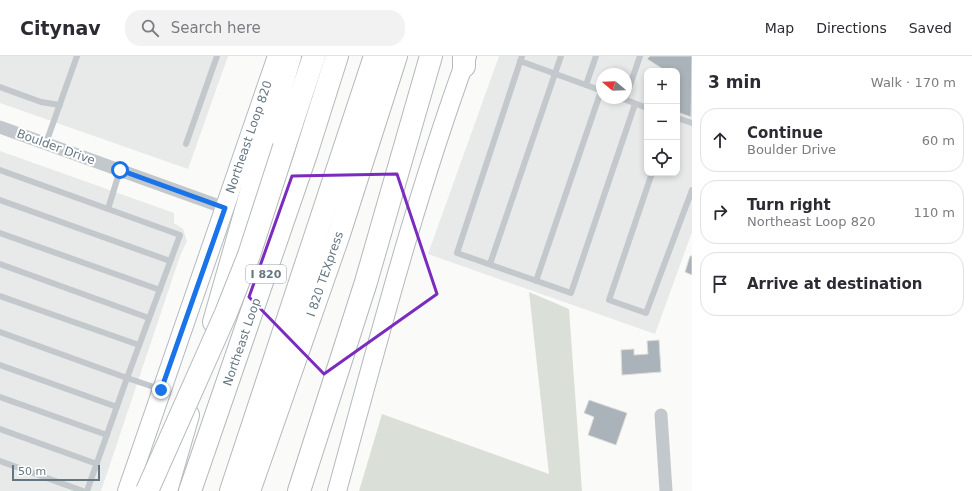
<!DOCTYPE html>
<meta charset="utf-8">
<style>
:root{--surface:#fff;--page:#f2f2f3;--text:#2b2b33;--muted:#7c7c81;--line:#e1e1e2}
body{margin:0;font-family:"DejaVu Sans",sans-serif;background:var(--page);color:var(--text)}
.controls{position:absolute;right:12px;top:12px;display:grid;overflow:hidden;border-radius:8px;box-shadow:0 2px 6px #0003}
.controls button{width:36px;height:36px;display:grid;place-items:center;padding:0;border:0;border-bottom:1px solid var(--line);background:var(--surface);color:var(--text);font:20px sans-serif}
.compass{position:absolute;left:596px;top:12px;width:36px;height:36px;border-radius:50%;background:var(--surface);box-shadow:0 2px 6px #0003;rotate:289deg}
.scale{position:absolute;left:12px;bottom:10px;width:88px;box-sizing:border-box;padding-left:4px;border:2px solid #657683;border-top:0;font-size:11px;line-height:14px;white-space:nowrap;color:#657683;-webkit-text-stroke:3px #fff;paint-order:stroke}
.stop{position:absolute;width:12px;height:12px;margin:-9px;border:3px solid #1a73e8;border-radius:50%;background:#fff}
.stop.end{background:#1a73e8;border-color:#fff;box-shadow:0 1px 4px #0008}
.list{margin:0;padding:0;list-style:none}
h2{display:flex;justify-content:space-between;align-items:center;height:52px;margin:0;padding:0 16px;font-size:17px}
h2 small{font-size:13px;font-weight:400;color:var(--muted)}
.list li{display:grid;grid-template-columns:26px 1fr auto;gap:12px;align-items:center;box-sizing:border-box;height:64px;margin:0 8px 8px;padding:0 8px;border:1px solid var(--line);border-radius:16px}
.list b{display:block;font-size:15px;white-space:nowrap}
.list p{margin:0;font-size:13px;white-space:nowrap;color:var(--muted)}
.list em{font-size:13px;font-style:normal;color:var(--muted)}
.icon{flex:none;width:22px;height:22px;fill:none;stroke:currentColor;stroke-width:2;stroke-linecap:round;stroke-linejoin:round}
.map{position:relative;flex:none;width:692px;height:435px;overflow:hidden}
header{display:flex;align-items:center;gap:24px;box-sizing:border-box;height:56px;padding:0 20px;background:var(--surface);border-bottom:1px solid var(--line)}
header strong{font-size:19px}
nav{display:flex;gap:22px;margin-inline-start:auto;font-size:14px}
.search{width:280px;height:36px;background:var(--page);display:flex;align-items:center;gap:10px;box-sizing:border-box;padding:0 14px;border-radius:16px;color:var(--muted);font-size:15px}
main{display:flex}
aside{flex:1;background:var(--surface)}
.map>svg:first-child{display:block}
</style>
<header>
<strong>Citynav</strong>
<div class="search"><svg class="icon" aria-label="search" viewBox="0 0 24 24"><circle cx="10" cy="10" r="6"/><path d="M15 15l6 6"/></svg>Search here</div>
<nav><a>Map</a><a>Directions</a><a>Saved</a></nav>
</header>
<main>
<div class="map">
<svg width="692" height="435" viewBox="0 0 692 435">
<rect width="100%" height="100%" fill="#fafaf8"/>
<g fill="#e8e9e9" fill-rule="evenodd">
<path d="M 0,0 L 228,0 L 188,113 L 0,47 Z"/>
<path d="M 499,0 L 692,0 L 692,176 L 655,278 L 428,198 ZM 647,15 L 677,15 L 677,117 L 647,117 ZM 602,18 L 626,18 L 626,42 L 602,42 Z"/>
<path d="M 0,95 L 174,157 L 174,167 L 183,173 L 187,185 L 180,200 L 101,435 L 0,435 Z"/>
</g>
<path fill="#dadfd7" d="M 529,236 L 569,253 L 582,435 L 359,435 L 382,358 L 549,418 Z"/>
<g fill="#aab3b9" stroke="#dcdcda">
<path d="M 650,0 L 692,0 L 691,61 L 677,56 L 677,15 L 666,15 L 647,3 Z"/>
<path d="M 690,200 L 692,200 L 692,219 L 685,216 Z"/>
<path d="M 659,284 L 661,316 L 622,319 L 621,294 L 634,293 L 634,299 L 648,298 L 647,285 Z"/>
<path d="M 589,344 L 627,357 L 616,389 L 588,379 L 594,361 L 584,357 Z"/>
</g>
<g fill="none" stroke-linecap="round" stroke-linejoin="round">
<g stroke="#b3babf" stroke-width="20">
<g id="secondary">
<path d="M 127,435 L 277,0"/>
<path d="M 337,435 C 377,289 415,142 467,0"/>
</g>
</g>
<g stroke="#b4b9bd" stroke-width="24">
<g id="motorway">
<path d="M 464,10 L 464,0"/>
<path d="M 284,91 L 314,0"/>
<path d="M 214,266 L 290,0"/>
<path d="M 166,435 L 188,359"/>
<path d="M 190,435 L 306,98 L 337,0"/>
<path d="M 231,435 L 375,0"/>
<path d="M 249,435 L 339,178 L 396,0"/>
<path d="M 299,435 L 366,226 L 431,0"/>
</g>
</g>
<g stroke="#c3c8cc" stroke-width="6">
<path d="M 522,0 L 457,197 L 571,237 L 635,48"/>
<path d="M 520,5 L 586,29 L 596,0"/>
<path d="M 586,29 L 602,35"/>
<path d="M 0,31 L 41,46 L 60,49"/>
<path d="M 626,41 L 640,0"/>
<path d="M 621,42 L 647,52"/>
<path d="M 677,62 L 692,67"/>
<path d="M 46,87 L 77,0"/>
<path d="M 186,88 L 217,0"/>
<path d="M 0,114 L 108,153"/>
<path d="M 120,114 L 108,153 L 180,179 L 127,322 L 160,333"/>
<path d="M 652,117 L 609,244 L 646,257 L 692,134"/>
<path d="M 0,144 L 170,205"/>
<path d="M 0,177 L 160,234"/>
<path d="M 0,208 L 149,262"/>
<path d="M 490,208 L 561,0"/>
<path d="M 536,225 L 601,35"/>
<path d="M 0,240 L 139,289"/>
<path d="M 0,276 L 127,322 L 87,435"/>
<path d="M 0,309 L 117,351"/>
<path d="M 0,341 L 107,379"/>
<path d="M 0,373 L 97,408"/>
<path d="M 0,405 L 83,435"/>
</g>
<g stroke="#c3c8cc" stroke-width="13">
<path d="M 0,71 L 225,152"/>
<path d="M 661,359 L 666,435"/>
</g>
<use href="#secondary" stroke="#fff" stroke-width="18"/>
<use href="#motorway" stroke="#fff" stroke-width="22"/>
<g stroke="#b4b9bd" stroke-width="24" stroke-linecap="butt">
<path id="motorway-bridge" d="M 147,435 L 226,257 L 249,199 L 284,91"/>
</g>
<use href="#motorway-bridge" stroke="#fff" stroke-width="22"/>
</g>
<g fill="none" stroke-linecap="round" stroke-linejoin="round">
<path stroke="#1a73e8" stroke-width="5" d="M 120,114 L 225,152 L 161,334"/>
</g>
<path fill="none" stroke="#7b2cbf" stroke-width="3" stroke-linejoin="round" d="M 397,118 L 437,238 L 324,318 L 249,241 L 292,120 Z"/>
<g text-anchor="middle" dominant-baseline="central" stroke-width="4" stroke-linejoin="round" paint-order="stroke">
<rect fill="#fff" stroke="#939fa8" stroke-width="1" x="246" y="209" width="40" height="18" rx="3"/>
<g font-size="11" font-weight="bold" fill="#657683">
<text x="266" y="218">I 820</text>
</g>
<g font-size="12" fill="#657683" stroke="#fff">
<text transform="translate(249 81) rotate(-71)">Northeast Loop 820</text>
<text transform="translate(56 91) rotate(20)">Boulder Drive</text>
<text transform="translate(325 218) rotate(-71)">I 820 TEXpress</text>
<text transform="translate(242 286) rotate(-71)">Northeast Loop</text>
</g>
</g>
</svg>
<div class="controls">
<button>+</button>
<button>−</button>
<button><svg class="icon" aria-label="locate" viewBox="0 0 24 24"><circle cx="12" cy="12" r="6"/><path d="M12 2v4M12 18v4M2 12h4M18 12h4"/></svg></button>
</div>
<svg class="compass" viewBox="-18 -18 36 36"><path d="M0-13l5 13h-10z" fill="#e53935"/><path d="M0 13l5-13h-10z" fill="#7c7c81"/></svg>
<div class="scale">50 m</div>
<div class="stop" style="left:120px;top:114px"></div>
<div class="stop end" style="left:161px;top:334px"></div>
</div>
<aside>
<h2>3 min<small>Walk · 170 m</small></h2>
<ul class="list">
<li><svg class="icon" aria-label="ahead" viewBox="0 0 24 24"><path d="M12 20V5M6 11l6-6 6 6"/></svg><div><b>Continue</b><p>Boulder Drive</p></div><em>60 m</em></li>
<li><svg class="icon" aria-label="right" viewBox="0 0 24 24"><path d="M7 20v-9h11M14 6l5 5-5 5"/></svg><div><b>Turn right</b><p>Northeast Loop 820</p></div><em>110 m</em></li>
<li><svg class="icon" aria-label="arrive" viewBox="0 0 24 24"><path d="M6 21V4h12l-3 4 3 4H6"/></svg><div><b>Arrive at destination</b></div></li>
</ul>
</aside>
</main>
